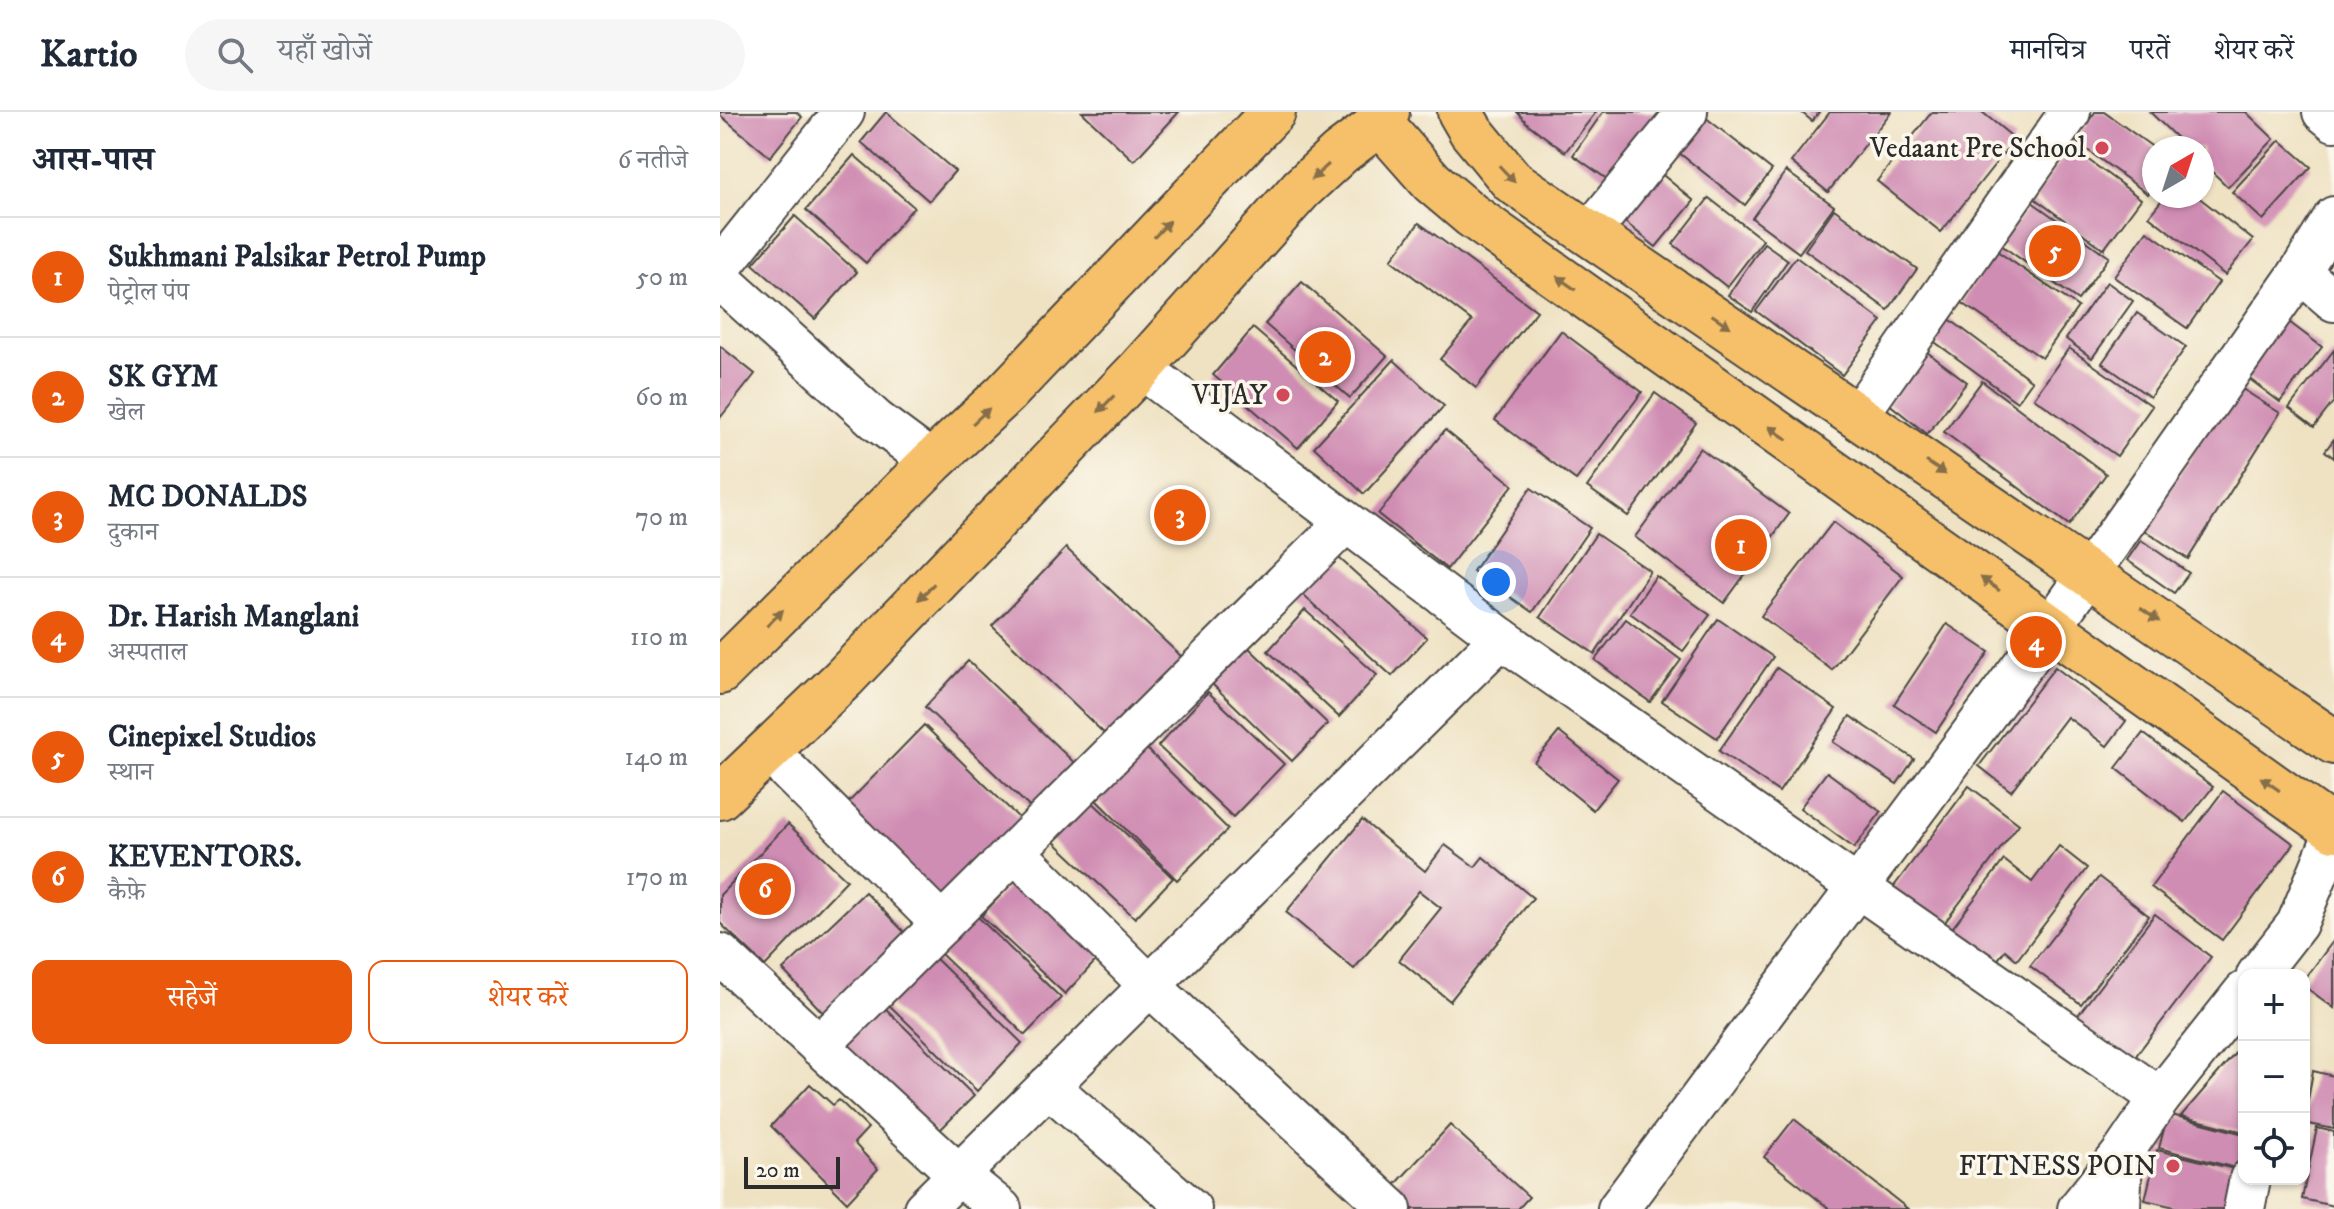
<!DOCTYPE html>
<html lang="hi">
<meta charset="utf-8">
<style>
:root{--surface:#fff;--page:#f6f6f7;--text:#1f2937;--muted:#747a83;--line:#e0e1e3;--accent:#ea580c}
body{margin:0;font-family:"IM FELL DW Pica","Noto Serif Devanagari",serif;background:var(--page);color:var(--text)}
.controls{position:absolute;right:24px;bottom:24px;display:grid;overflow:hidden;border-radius:16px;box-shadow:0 2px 6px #0004}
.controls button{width:72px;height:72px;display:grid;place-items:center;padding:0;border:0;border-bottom:2px solid var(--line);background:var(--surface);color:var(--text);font:40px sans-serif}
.compass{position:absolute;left:1422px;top:24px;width:72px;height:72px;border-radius:50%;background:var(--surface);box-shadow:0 2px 6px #0004;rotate:39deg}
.scale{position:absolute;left:24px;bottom:20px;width:96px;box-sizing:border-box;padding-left:8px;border:4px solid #2b2b2b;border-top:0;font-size:22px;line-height:28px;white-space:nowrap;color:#2b2b2b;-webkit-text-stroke:6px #fbf7ec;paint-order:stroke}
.you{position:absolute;left:776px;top:470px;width:28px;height:28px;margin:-20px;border:6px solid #fff;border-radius:50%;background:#1a73e8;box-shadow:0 0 0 12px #1a73e833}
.badge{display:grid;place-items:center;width:52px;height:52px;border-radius:50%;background:var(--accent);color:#fff;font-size:26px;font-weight:700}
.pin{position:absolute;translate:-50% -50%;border:4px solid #fff;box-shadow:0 2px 8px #0006}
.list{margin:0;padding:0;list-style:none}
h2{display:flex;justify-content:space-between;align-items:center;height:104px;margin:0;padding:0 32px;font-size:34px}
h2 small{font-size:26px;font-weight:400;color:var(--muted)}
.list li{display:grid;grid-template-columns:52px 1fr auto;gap:24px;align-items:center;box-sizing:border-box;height:120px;padding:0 32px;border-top:2px solid var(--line)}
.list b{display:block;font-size:30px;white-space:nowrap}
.list p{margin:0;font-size:26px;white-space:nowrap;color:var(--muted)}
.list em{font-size:26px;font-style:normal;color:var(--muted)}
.actions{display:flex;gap:16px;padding:24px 32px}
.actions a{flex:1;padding:18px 0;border:2px solid var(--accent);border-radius:16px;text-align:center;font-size:28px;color:var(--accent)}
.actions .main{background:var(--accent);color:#fff}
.icon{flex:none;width:44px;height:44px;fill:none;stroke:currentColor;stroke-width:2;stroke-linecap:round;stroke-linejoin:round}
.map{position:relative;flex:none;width:1614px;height:1097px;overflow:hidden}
header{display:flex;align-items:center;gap:48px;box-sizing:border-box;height:112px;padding:0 40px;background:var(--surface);border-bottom:2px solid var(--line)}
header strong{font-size:38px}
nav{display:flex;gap:44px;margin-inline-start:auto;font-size:28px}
.search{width:560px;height:72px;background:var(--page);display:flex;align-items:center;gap:20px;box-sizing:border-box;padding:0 28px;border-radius:44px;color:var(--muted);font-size:30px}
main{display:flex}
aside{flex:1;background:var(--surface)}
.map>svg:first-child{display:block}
</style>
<header>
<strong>Kartio</strong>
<div class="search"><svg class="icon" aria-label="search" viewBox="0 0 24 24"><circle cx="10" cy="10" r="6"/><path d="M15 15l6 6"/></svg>यहाँ खोजें</div>
<nav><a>मानचित्र</a><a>परतें</a><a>शेयर करें</a></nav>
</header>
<main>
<aside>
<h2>आस-पास<small>6 नतीजे</small></h2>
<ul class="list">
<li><span class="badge">1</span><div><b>Sukhmani Palsikar Petrol Pump</b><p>पेट्रोल पंप</p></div><em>50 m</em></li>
<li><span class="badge">2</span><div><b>SK GYM</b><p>खेल</p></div><em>60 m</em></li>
<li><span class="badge">3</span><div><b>MC DONALDS</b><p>दुकान</p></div><em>70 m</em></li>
<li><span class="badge">4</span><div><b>Dr. Harish Manglani</b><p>अस्पताल</p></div><em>110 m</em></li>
<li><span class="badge">5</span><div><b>Cinepixel Studios</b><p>स्थान</p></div><em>140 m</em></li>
<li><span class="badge">6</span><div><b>KEVENTORS.</b><p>कैफ़े</p></div><em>170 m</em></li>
</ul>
<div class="actions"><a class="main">सहेजें</a><a>शेयर करें</a></div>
</aside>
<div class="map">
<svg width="1614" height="1097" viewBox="0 0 1614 1097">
<rect width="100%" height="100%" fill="#fbf7ec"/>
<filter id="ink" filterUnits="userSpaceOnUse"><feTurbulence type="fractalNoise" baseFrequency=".0125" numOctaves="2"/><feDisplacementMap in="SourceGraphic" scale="16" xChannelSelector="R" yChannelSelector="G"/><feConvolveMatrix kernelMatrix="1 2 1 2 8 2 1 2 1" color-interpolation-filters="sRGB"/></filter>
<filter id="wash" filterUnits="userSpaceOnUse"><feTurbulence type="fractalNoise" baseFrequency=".006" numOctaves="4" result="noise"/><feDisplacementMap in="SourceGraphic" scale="32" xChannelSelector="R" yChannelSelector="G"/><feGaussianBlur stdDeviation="1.8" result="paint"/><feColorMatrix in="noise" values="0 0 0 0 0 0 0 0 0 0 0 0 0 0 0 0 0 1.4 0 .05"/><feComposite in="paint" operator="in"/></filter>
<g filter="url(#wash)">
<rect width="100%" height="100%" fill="#efe2c3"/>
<g id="blocks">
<g fill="#d08db3">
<path d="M 0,0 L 76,0 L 82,5 L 50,45 L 0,3 Z"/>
<path d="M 166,0 L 235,59 L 209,89 L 141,30 Z"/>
<path d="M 362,0 L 459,0 L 414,49 Z"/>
<path d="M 797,0 L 876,0 L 845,40 L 808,12 Z"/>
<path d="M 883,0 L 937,0 L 943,4 L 894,72 L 853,43 Z"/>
<path d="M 1081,0 L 1099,0 L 1092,9 Z"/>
<path d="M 1110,0 L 1171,0 L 1108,80 L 1071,50 Z"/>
<path d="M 1212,0 L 1262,0 L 1295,27 L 1221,120 L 1157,69 Z"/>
<path d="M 1375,0 L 1384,0 L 1434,36 L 1434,73 L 1428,82 L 1355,29 Z"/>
<path d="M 1430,0 L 1526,0 L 1554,27 L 1508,75 L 1482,50 L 1482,36 L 1467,36 Z"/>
<path d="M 985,5 L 1052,58 L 1025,93 L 958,40 Z"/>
<path d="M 1560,28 L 1591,55 L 1543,108 L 1512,80 Z"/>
<path d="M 1351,35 L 1421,87 L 1384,137 L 1314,86 Z"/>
<path d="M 134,43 L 194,95 L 146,151 L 86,98 Z"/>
<path d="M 938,59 L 974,89 L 936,135 L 900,106 Z"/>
<path d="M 1066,59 L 1114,94 L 1079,141 L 1032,106 Z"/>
<path d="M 1445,84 L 1477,84 L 1533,128 L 1505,163 L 1429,104 Z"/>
<path d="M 989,86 L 1043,128 L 1007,175 L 953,132 Z"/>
<path d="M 1312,90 L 1389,145 L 1358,188 L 1281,133 Z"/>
<path d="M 1114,97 L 1197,157 L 1168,198 L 1085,138 Z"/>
<path d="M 75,104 L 137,160 L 95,207 L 33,152 Z"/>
<path d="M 699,111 L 817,199 L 756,276 L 720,247 L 752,209 L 671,148 Z"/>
<path d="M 1427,119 L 1499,170 L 1467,216 L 1394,165 Z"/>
<path d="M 1044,131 L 1068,148 L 1032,200 L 1008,183 Z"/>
<path d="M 1277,139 L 1358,195 L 1322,246 L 1241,190 Z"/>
<path d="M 1076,145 L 1162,209 L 1122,263 L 1036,199 Z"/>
<path d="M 582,170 L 667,244 L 630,286 L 545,212 Z"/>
<path d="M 1387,170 L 1413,189 L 1372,246 L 1346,227 Z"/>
<path d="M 1417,201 L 1466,235 L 1430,285 L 1382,251 Z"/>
<path d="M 1228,206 L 1312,269 L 1297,290 L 1212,228 Z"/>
<path d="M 1565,207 L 1602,235 L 1560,290 L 1523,262 Z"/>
<path d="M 533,216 L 618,289 L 578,336 L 493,263 Z"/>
<path d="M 841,219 L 922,280 L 856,368 L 775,308 Z"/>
<path d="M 0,234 L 35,262 L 0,306 Z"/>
<path d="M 1349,236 L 1432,294 L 1397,344 L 1314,286 Z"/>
<path d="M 1614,238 L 1614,289 L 1594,315 L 1569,296 Z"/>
<path d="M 1207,240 L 1247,270 L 1207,322 L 1168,291 Z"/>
<path d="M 674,248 L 724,294 L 644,382 L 594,335 Z"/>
<path d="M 1262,269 L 1386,362 L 1349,413 L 1224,320 Z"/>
<path d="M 1516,273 L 1560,301 L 1468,447 L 1424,418 Z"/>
<path d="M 935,281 L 976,311 L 908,404 L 867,375 Z"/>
<path d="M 725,318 L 793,373 L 727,457 L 658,402 Z"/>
<path d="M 1614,327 L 1614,346 L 1605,339 Z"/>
<path d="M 980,336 L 1069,402 L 1004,491 L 915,425 Z"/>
<path d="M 811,376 L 870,416 L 812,500 L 753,459 Z"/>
<path d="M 1113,410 L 1183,464 L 1112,558 L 1041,504 Z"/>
<path d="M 876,422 L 930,459 L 875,542 L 820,505 Z"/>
<path d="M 1421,428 L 1469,461 L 1454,481 L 1407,448 Z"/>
<path d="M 346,436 L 464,547 L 389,626 L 272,514 Z"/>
<path d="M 608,436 L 707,526 L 672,564 L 573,474 Z"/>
<path d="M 936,464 L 990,503 L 963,539 L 910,501 Z"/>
<path d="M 585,498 L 657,563 L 619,605 L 548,539 Z"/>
<path d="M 906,507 L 961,548 L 930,590 L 875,548 Z"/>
<path d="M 998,507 L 1053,545 L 997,626 L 942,589 Z"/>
<path d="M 1227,512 L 1269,540 L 1216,620 L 1174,592 Z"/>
<path d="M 527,534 L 608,612 L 572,649 L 491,571 Z"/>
<path d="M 248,549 L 365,661 L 321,706 L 205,595 Z"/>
<path d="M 1335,555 L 1406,609 L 1387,634 L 1347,605 L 1291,679 L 1259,654 Z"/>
<path d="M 1057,556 L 1116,597 L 1059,680 L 999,639 Z"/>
<path d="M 488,580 L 564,652 L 513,705 L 438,634 Z"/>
<path d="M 1130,604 L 1194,647 L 1177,672 L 1113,630 Z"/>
<path d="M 204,613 L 304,711 L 221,796 L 121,698 Z"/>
<path d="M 839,620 L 898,667 L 873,698 L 814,650 Z"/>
<path d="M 1423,621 L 1493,675 L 1465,710 L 1396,656 Z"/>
<path d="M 421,631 L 508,717 L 457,768 L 370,682 Z"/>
<path d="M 1107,660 L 1161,700 L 1134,736 L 1080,696 Z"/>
<path d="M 1249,674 L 1299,712 L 1219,818 L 1169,781 Z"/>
<path d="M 1503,679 L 1574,732 L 1502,828 L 1431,775 Z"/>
<path d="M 369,687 L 453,766 L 415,806 L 331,727 Z"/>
<path d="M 642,708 L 705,759 L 725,733 L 755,755 L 763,745 L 813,786 L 730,889 L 679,848 L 721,796 L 699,779 L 634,857 L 566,800 Z"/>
<path d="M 68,712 L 127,768 L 45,854 L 0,811 L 0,783 Z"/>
<path d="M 1339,734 L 1367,756 L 1297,848 L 1285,838 L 1274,853 L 1230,819 L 1284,748 L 1312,770 Z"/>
<path d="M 300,762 L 383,841 L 345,882 L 261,804 Z"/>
<path d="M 1379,765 L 1429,804 L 1361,892 L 1310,854 Z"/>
<path d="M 145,780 L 191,827 L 108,906 L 63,858 Z"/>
<path d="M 1435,802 L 1491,845 L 1411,950 L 1355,907 Z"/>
<path d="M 256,803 L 341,886 L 305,923 L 220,841 Z"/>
<path d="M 1614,828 L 1614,896 L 1584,874 L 1584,868 Z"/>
<path d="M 208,839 L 302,931 L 257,979 L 160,884 Z"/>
<path d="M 155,886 L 254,984 L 216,1022 L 118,925 Z"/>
<path d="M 1524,931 L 1524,1020 L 1461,1004 Z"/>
<path d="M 1593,959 L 1614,964 L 1614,1017 L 1584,1011 Z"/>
<path d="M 90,972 L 113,993 L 119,988 L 148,1016 L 134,1031 L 158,1057 L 127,1090 L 51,1014 Z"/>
<path d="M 1448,1002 L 1524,1022 L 1523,1058 L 1439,1036 Z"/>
<path d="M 1074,1007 L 1188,1097 L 1110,1097 L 1044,1045 Z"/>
<path d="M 730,1013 L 809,1085 L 798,1097 L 679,1097 L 665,1084 Z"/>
<path d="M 1597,1016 L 1614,1020 L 1614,1094 L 1582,1087 Z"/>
<path d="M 1437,1038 L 1522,1059 L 1513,1097 L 1463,1097 L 1425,1088 Z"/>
</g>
</g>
</g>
<g filter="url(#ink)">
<use href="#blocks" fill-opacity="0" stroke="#484642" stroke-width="2"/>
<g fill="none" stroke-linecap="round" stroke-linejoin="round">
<g stroke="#484642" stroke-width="44">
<g id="minor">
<path d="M 1603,0 L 1614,9"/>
<path d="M 870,120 L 967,0"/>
<path d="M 0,156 L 124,0"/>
<path d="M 1580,160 L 1614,189"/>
<path d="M 0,167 L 157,309 L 212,350"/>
<path d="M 421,256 L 781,526 L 1440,986"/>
<path d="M 1138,303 L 1350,0"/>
<path d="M 48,639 L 222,812"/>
<path d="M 295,740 L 429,873 L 671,1097"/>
<path d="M 0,842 L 238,1062 L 281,1097"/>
<path d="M 1537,863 L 1577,812 L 1614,722"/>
<path d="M 99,934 L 626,410"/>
<path d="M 328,974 L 471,1097"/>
<path d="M 204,1097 L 781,526"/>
<path d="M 898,1097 L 1331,515 L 1580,160 L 1614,105"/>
<path d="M 1358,1097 L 1402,1042 L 1440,986 L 1524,880"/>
<path d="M 1400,1097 L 1402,1042"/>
<path d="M 1524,1097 L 1530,1067"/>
</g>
</g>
<g stroke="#484642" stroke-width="48">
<g id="major">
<path d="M 659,0 L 660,11 L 712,70 L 751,103 L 1614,717"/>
<path d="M 740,0 L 751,19 L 792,69 L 1614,630"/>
<path d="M 0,560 L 212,350 L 286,281 L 553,0"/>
<path d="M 0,685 L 124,566 L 421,256 L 581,77 L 620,41 L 660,11 L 667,0"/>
</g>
</g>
<use href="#minor" stroke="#fff" stroke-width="40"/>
<use href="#major" stroke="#f6c06b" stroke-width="44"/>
</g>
<defs><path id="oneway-solid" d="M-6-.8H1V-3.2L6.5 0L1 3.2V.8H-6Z" transform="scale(2)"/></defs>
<g fill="#866e48">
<use href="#oneway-solid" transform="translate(600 60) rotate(138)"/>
<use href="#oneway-solid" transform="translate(787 62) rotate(47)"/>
<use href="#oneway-solid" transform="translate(442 117) rotate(-47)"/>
<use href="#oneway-solid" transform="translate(846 171) rotate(-145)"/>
<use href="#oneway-solid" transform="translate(1001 209) rotate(34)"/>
<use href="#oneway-solid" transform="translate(386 292) rotate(134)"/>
<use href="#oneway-solid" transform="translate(261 304) rotate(-43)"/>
<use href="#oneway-solid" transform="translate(1058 321) rotate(-145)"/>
<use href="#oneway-solid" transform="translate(1216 356) rotate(34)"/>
<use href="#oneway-solid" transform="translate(1270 472) rotate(-145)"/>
<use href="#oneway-solid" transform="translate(206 480) rotate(134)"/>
<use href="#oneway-solid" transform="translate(1430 503) rotate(35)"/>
<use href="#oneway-solid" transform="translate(55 506) rotate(-45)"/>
<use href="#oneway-solid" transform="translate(1550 672) rotate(-145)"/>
</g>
</g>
<g fill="#d1495b" stroke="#fbf7ec" stroke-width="3">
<circle cx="1382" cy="36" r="8"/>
<circle cx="563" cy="283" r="8"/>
<circle cx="1453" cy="1054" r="8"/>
</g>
<g text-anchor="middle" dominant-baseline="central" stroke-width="7" stroke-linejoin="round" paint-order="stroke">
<g font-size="28" fill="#2b2b2b" stroke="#fbf7ec" text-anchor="end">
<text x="1366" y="36">Vedaant Pre School</text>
<text x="547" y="283">VIJAY</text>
<text x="1437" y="1054">FITNESS POIN</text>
</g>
</g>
</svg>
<div class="controls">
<button>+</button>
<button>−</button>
<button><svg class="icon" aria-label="locate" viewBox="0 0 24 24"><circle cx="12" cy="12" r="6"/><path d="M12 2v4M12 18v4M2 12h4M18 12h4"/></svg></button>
</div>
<svg class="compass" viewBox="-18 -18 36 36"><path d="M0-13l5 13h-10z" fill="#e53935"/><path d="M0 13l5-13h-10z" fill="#747a83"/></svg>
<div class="scale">20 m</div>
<div class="you"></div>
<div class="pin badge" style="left:1021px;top:433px">1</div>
<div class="pin badge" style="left:605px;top:245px">2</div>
<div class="pin badge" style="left:460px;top:403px">3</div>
<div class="pin badge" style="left:1316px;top:530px">4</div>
<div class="pin badge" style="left:1335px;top:139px">5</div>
<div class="pin badge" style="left:45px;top:777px">6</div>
</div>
</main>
